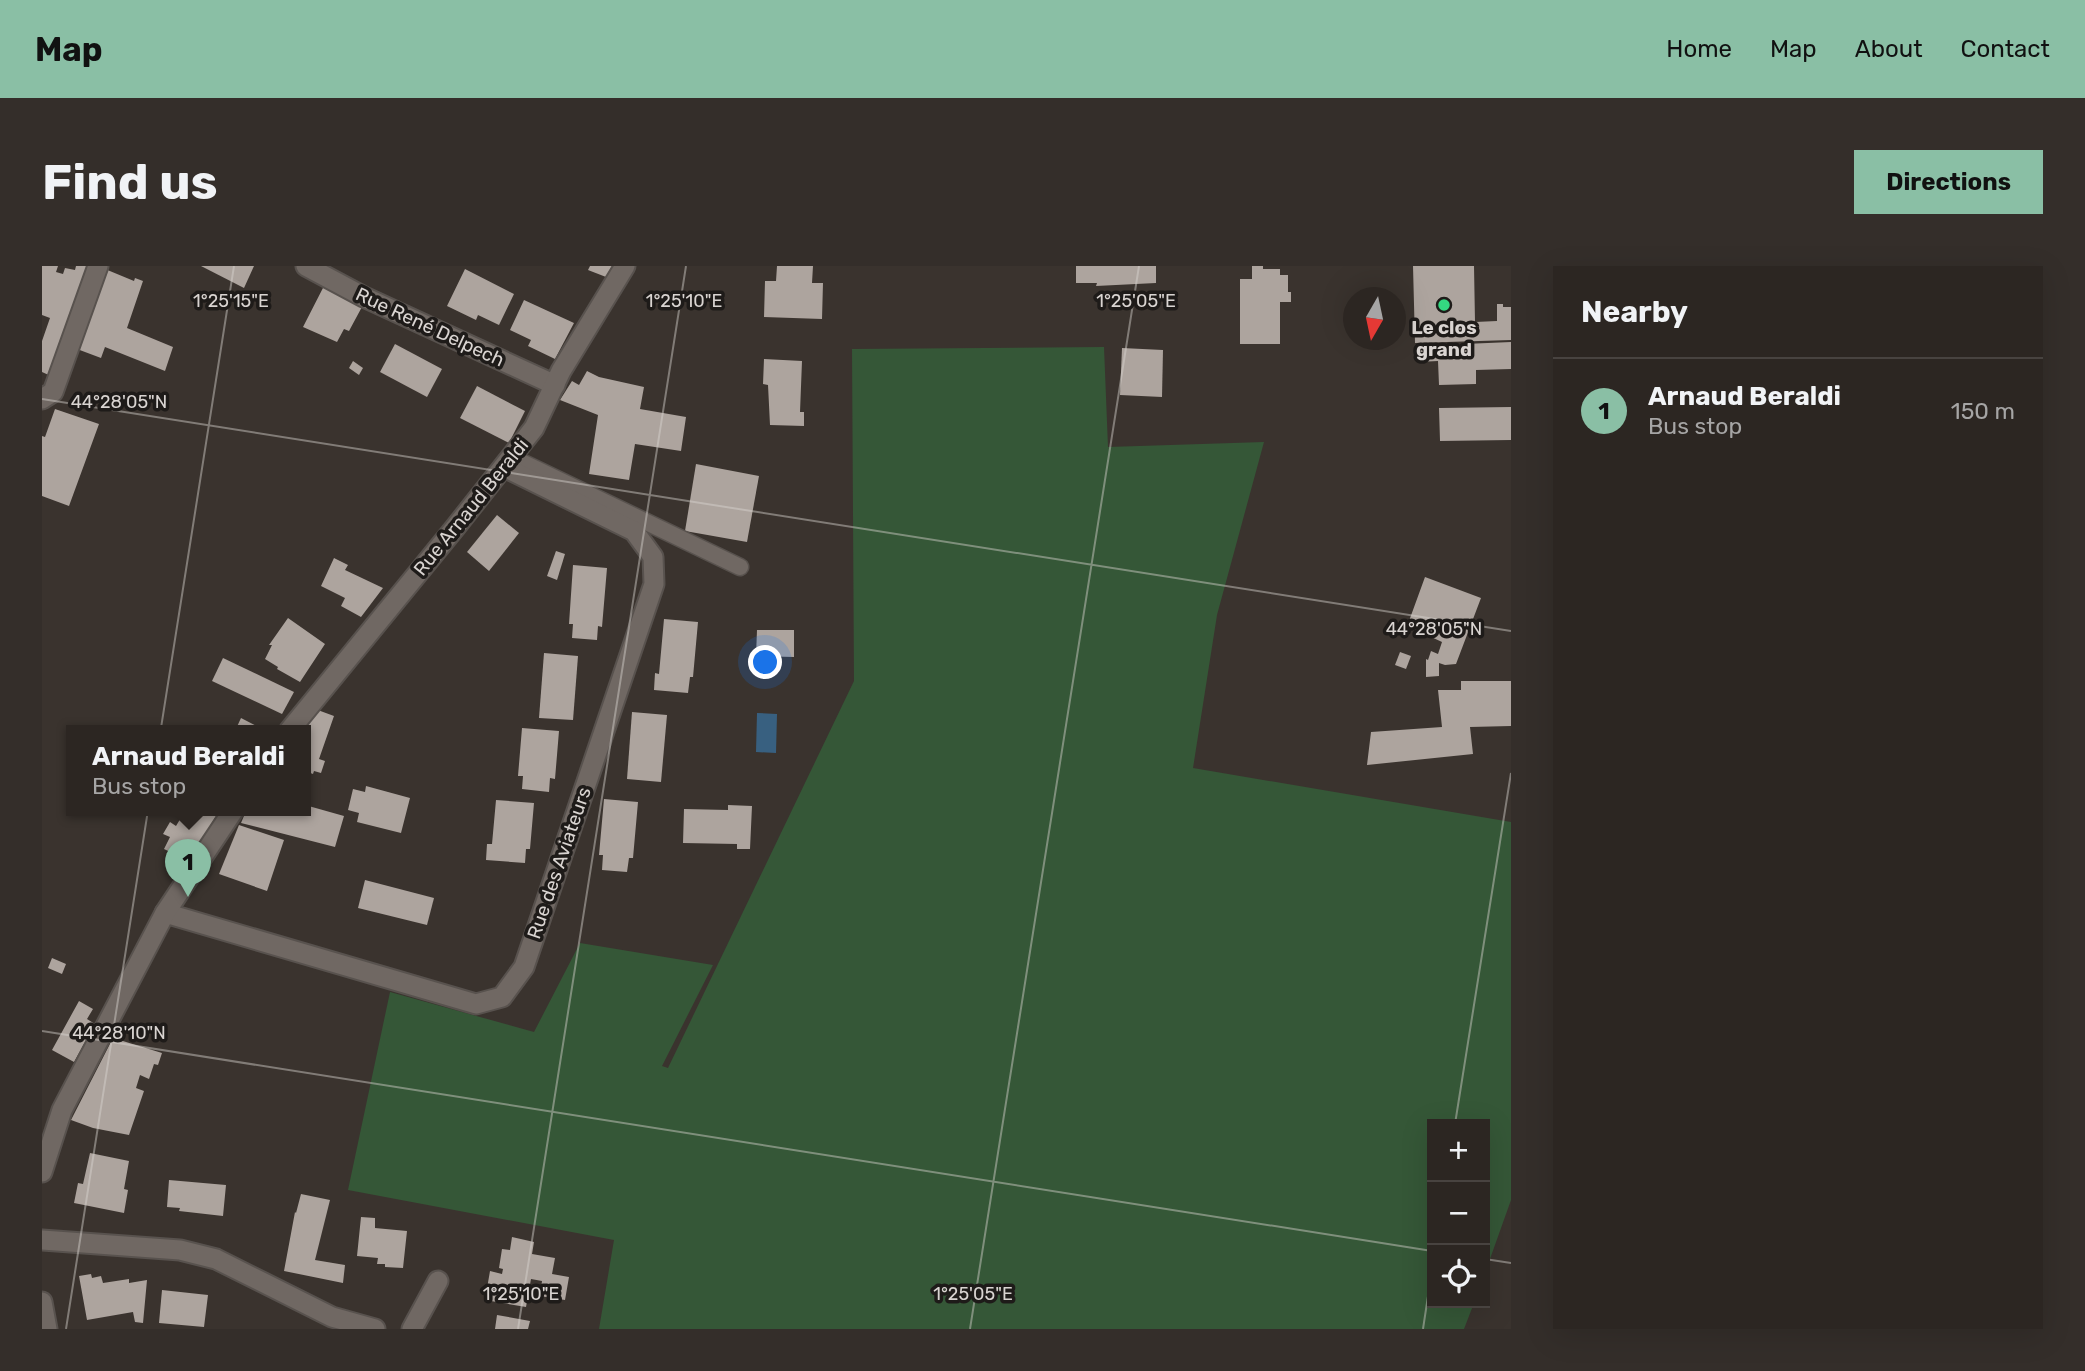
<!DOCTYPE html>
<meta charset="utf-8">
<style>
:root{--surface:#2c2622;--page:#342e2a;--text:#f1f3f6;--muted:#a6a5a5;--line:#484340;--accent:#8abfa5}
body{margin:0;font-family:Rubik,sans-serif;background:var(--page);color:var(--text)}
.controls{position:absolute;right:21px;bottom:21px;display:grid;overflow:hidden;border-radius:0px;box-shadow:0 7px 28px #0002}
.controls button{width:63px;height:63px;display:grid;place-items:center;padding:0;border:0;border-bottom:2px solid var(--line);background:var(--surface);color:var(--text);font:35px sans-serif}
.compass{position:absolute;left:1301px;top:21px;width:63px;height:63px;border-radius:50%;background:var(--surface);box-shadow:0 7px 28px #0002;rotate:189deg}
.you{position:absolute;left:724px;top:397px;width:24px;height:24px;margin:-18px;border:5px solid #fff;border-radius:50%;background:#1a73e8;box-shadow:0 0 0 10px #1a73e833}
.badge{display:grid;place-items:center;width:46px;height:46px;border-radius:50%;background:var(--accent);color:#111;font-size:23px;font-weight:700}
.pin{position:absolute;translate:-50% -58px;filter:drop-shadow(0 2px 4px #0008)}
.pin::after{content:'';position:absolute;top:37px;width:24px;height:21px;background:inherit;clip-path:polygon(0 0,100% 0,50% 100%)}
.popup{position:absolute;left:24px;top:459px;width:245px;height:91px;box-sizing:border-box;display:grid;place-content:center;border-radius:0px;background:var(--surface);filter:drop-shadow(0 2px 5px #0005);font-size:23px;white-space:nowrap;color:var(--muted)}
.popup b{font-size:26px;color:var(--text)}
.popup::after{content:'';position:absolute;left:50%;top:100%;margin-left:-14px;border:14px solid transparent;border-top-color:var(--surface)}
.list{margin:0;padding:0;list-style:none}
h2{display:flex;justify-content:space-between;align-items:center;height:91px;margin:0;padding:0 28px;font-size:30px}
h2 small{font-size:23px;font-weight:400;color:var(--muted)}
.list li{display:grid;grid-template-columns:46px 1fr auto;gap:21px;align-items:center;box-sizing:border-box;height:105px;padding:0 28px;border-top:2px solid var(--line)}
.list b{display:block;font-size:26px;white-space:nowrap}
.list p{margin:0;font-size:23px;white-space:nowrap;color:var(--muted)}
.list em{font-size:23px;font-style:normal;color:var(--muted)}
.icon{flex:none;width:38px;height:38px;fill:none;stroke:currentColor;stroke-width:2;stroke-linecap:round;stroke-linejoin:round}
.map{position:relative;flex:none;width:1469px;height:1063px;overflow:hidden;border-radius:0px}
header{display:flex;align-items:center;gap:42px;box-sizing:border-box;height:98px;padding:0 35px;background:var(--accent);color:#111}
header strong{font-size:33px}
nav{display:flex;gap:38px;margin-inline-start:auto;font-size:24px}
.intro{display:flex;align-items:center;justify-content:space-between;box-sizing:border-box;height:168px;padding:0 42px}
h1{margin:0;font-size:49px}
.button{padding:18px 32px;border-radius:0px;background:var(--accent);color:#111;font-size:24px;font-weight:700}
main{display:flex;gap:42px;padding:0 42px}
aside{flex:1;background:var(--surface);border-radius:0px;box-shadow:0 7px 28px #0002}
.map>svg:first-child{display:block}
</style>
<header>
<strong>Map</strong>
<nav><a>Home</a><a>Map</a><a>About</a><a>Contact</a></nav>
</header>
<div class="intro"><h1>Find us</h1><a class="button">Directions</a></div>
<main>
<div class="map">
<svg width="1469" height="1063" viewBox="0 0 1469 1063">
<rect width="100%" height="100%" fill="#3a332e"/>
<path fill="#355737" d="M 1062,81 L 1066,181 L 1222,176 L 1175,349 L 1151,502 L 1469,556 L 1469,934 L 1443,1007 L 1443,858 L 1390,858 L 1390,1037 L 1432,1037 L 1422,1063 L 557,1063 L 572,974 L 306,924 L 348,726 L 492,766 L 538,677 L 671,699 L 620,800 L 626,802 L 812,415 L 810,83 Z"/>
<path fill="#386080" d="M 715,447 L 735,448 L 734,487 L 714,486 Z"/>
<g fill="#ada49e">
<path d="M 0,0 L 16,0 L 14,6 L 21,8 L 23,2 L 33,4 L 34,0 L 51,0 L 11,111 L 0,106 L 0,75 L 8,52 L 0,49 Z"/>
<path d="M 159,0 L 212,0 L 202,22 Z"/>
<path d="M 548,0 L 570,0 L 564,11 L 546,4 Z"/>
<path d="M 735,0 L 771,0 L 770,17 L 781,17 L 780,53 L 722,51 L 723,15 L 734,15 Z"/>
<path d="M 1034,0 L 1114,0 L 1114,17 L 1054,20 L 1055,17 L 1034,17 Z"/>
<path d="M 1210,0 L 1221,0 L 1221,3 L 1238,3 L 1238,9 L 1246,9 L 1246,26 L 1249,26 L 1249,36 L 1238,36 L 1238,78 L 1198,78 L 1198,13 L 1210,13 Z"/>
<path d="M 1371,0 L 1432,0 L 1433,56 L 1455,55 L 1455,38 L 1461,38 L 1461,41 L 1469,41 L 1469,74 L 1373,77 Z"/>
<path d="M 63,3 L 92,15 L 93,12 L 101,15 L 85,62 L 131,81 L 123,105 L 63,81 L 59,92 L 35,83 Z"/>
<path d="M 423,3 L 472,28 L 457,59 L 436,49 L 434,54 L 405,40 Z"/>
<path d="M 283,18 L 321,39 L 307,65 L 302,63 L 295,76 L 261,61 Z"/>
<path d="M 482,34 L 532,57 L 513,93 L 486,80 L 489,74 L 468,64 Z"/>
<path d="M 1469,76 L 1469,103 L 1434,104 L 1434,118 L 1397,119 L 1396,95 L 1376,96 L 1376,80 Z"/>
<path d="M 353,78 L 400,103 L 385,131 L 338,106 Z"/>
<path d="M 1080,82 L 1121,84 L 1120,131 L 1078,129 Z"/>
<path d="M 722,93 L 760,95 L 758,146 L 762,146 L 762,160 L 728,159 L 726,119 L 721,118 Z"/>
<path d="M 311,95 L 321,102 L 317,109 L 307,102 Z"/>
<path d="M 545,105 L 557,111 L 602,121 L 598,143 L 644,151 L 639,185 L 593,178 L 587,214 L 547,208 L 556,149 L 518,134 L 530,115 L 537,119 Z"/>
<path d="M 435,120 L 483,145 L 467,177 L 418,152 Z"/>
<path d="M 1469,141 L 1469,174 L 1398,175 L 1397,142 Z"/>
<path d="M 13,143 L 57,158 L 27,240 L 0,230 L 0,170 L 3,171 Z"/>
<path d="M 654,198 L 717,210 L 705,276 L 643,265 Z"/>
<path d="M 455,249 L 477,267 L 447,305 L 425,286 Z"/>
<path d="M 514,285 L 523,288 L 515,314 L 505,310 Z"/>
<path d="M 292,292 L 306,299 L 303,304 L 341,322 L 319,351 L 299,340 L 303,332 L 279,320 Z"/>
<path d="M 531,299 L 565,302 L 560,361 L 556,360 L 555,374 L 530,372 L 531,358 L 527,358 Z"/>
<path d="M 1383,311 L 1439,332 L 1414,398 L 1403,399 L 1397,397 L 1397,410 L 1384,411 L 1384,393 L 1386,394 L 1389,385 L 1396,388 L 1400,376 L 1372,363 L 1374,358 L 1367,355 Z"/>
<path d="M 246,352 L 283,378 L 258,416 L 235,403 L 236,401 L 223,393 L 230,379 L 227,379 Z"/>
<path d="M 622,353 L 656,356 L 651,411 L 648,411 L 646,427 L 612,424 L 613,407 L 617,408 Z"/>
<path d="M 715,364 L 752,364 L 752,391 L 714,390 Z"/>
<path d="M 1358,386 L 1369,390 L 1364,403 L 1353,399 Z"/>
<path d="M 502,387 L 536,390 L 531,454 L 497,452 Z"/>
<path d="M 181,392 L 252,426 L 240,448 L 170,415 Z"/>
<path d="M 1419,415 L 1469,415 L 1469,460 L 1428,461 L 1431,488 L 1325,499 L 1329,466 L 1400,461 L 1396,424 L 1419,424 Z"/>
<path d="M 273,443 L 292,450 L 277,493 L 283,495 L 279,507 L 272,505 L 271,508 L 263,505 L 263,465 L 257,465 Z"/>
<path d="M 590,446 L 625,449 L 619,516 L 585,513 Z"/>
<path d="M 199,452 L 224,465 L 193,465 Z"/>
<path d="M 480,462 L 517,465 L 513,513 L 508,512 L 507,526 L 480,523 L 481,510 L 476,510 Z"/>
<path d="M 324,520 L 368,532 L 359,567 L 315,556 L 317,547 L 306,544 L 311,523 L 323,526 Z"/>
<path d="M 562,533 L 596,536 L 591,592 L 587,592 L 585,606 L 560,604 L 561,589 L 557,589 Z"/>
<path d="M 454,534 L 492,537 L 488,583 L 484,583 L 483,597 L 444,594 L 445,578 L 450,578 Z"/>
<path d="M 263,539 L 302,550 L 293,581 L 199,557 L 204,545 L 263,545 Z"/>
<path d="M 686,539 L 710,540 L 708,583 L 695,583 L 695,578 L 641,577 L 642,543 L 686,544 Z"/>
<path d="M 143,545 L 177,545 L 147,595 L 122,583 L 128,571 L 121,568 L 128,556 L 134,560 Z"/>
<path d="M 197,559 L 242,574 L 225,625 L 177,608 Z"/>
<path d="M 323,614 L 392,632 L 385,659 L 316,642 Z"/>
<path d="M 10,692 L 24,698 L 20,708 L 6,702 Z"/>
<path d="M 37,735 L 51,743 L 45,753 L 53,758 L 32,796 L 10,784 Z"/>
<path d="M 71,772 L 120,787 L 116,799 L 112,798 L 107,813 L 98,809 L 94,822 L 102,825 L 87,869 L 51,862 L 29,854 Z"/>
<path d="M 48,887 L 87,895 L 82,923 L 86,924 L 82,947 L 32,937 L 36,917 L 41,918 Z"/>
<path d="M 127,914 L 184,919 L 181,950 L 137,945 L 138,942 L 125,941 Z"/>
<path d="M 259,928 L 288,934 L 273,994 L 303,999 L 301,1017 L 242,1005 L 253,946 L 254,947 Z"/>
<path d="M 319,951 L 333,952 L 333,962 L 365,965 L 361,1002 L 343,1001 L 343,998 L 335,998 L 336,992 L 315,990 Z"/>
<path d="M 470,971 L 492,976 L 490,988 L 513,992 L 510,1008 L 527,1011 L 523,1034 L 498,1030 L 500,1015 L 489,1013 L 484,1041 L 443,1034 L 448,1005 L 460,1008 L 461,1003 L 457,1002 L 460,983 L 468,984 Z"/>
<path d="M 49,1008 L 50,1012 L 59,1010 L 61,1017 L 87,1013 L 87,1017 L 105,1014 L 101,1057 L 93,1056 L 91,1046 L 45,1054 L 37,1010 Z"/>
<path d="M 120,1024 L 166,1029 L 162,1061 L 117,1057 Z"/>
<path d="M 455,1049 L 488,1055 L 486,1063 L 453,1063 Z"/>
</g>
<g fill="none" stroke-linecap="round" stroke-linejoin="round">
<g stroke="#58524e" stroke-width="19">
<path id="service" d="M 469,191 L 698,301"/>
</g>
<g stroke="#58524e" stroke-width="23">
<g id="minor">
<path d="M 264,0 L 322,31 L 513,119"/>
<path d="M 0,133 L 11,126 L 56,0"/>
<path d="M 247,465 L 412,263 L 492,162 L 519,105 L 583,0"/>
<path d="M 123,647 L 434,738 L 460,731 L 482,701 L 612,318 L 611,291 L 592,265 L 462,201"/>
<path d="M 0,906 L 20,844 L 123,647 L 191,545"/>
<path d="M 0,974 L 138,984 L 174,993 L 290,1051 L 333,1063"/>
<path d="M 0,1036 L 5,1063"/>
<path d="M 370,1063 L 396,1015"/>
</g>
</g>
<use href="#service" stroke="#706863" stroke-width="16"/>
<use href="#minor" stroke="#706863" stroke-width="19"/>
</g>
<path fill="none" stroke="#d9d4d1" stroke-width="2" stroke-opacity="0.45" d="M 0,133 L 1469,365M 0,765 L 1390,985M 1413,858 L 1469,507M 1443,993 L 1469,997M 24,1063 L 192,0M 476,1063 L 644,0M 928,1063 L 1097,0M 1381,1063 L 1390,1004"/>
<circle fill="#34d881" stroke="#1e1b19" stroke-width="2.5" cx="1402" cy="39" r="7"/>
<g text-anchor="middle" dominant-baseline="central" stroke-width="7" stroke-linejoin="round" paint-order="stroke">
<g font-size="19" fill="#d9d4d1" stroke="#1e1b19">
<text transform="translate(388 61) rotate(25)">Rue René Delpech</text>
<text transform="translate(429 241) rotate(-51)">Rue Arnaud Beraldi</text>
<text transform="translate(517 597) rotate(-71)">Rue des Aviateurs</text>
</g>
<g font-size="19" font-weight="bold" fill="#d9d4d1" stroke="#1e1b19">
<text x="1402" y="61">Le clos<tspan x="1402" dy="22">grand</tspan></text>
</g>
</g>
<g font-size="18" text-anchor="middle" fill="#d9d4d1" stroke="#1e1b19" stroke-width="7" stroke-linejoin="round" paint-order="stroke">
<text x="189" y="41">1°25'15"E</text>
<text x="642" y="41">1°25'10"E</text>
<text x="1094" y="41">1°25'05"E</text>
<text x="77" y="142">44°28'05"N</text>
<text x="1392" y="369">44°28'05"N</text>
<text x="77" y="773">44°28'10"N</text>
<text x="479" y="1034">1°25'10"E</text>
<text x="931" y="1034">1°25'05"E</text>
</g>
</svg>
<div class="controls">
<button>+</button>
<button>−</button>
<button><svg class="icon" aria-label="locate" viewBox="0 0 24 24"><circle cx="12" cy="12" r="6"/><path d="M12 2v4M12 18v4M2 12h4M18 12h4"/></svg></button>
</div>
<svg class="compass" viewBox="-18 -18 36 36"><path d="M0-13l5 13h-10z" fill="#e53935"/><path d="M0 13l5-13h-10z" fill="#a6a5a5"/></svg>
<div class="you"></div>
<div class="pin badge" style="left:146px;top:631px">1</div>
<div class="popup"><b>Arnaud Beraldi</b>Bus stop</div>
</div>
<aside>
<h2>Nearby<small></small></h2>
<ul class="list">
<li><span class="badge">1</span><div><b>Arnaud Beraldi</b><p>Bus stop</p></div><em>150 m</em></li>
</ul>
</aside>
</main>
